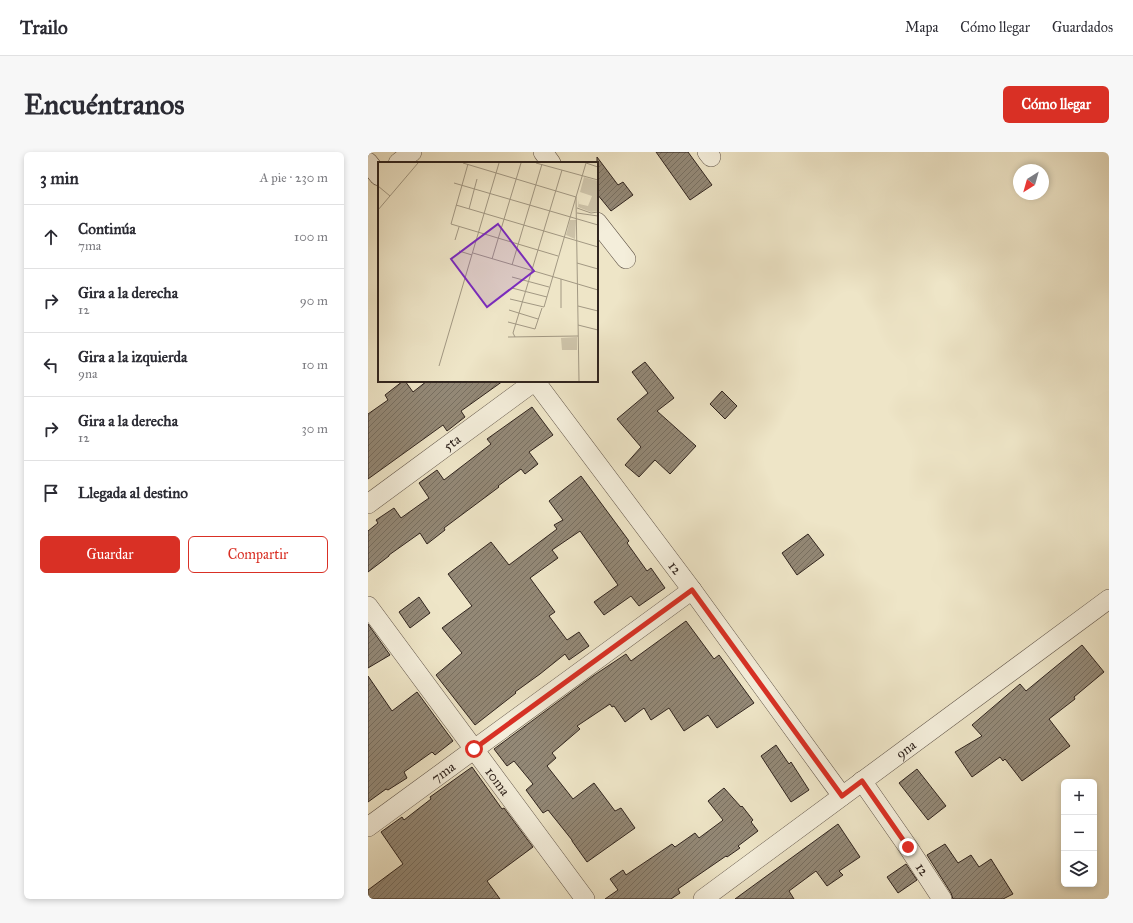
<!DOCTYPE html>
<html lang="es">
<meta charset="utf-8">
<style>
:root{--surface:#fff;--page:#f7f7f7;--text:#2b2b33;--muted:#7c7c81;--line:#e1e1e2;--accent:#d93025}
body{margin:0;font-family:"IM FELL Great Primer",serif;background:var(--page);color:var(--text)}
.controls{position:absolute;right:12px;bottom:12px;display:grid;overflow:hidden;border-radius:6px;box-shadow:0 2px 6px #0003}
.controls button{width:36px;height:36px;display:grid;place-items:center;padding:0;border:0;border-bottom:1px solid var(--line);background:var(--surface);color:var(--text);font:20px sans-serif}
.compass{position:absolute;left:645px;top:12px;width:36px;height:36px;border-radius:50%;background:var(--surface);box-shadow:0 2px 6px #0003;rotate:217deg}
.stop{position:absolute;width:12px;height:12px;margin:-9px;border:3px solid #d93025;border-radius:50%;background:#fff}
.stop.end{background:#d93025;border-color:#fff;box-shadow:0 1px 4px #0008}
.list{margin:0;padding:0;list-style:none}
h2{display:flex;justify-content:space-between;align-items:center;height:52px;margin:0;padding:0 16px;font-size:17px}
h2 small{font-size:13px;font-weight:400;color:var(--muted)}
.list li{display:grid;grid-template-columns:26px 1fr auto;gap:12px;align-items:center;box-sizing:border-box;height:64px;padding:0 16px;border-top:1px solid var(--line)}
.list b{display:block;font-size:15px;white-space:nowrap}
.list p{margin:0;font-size:13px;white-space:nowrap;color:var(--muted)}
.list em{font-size:13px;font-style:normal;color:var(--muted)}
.actions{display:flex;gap:8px;padding:12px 16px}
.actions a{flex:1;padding:9px 0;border:1px solid var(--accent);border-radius:6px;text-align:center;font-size:14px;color:var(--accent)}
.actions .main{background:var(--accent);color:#fff}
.icon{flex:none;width:22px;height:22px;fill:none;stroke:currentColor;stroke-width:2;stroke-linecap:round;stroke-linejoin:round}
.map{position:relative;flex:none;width:741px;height:747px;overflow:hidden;border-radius:6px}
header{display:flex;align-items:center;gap:24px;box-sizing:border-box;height:56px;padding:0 20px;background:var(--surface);border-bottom:1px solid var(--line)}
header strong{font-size:19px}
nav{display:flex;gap:22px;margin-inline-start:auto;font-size:14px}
.intro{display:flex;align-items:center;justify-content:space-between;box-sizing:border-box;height:96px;padding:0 24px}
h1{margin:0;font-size:28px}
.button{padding:10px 18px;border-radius:6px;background:var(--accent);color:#fff;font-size:14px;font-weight:700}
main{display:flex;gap:24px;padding:0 24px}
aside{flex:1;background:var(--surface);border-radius:6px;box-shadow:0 2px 6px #0003}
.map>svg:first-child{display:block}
</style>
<header>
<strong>Trailo</strong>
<nav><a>Mapa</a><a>Cómo llegar</a><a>Guardados</a></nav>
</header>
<div class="intro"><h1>Encuéntranos</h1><a class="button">Cómo llegar</a></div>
<main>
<aside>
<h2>3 min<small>A pie · 230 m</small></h2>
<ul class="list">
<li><svg class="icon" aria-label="ahead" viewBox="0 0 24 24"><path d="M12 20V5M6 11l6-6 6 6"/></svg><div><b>Continúa</b><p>7ma</p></div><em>100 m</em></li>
<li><svg class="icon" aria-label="right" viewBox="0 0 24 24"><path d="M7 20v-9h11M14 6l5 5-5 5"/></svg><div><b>Gira a la derecha</b><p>12</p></div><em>90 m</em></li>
<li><svg class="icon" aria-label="left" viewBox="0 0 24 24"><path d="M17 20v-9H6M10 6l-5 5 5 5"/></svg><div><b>Gira a la izquierda</b><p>9na</p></div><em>10 m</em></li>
<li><svg class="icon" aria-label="right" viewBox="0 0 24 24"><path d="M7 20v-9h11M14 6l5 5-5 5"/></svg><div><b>Gira a la derecha</b><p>12</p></div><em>30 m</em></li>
<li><svg class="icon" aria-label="arrive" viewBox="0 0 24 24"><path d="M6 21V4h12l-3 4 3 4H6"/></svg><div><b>Llegada al destino</b></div></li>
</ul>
<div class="actions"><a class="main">Guardar</a><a>Compartir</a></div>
</aside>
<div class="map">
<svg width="741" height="747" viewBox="0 0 741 747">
<defs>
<pattern id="building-hatch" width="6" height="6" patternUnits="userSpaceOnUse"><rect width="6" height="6" fill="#938876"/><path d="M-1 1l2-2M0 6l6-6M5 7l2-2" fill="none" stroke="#786f60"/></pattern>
</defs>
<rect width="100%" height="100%" fill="#eee5c7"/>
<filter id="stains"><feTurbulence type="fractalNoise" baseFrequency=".005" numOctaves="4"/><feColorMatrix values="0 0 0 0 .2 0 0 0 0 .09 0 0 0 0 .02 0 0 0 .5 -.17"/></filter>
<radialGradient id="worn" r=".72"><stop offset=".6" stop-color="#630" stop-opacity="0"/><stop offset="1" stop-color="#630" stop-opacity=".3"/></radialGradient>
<g fill="url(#building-hatch)" stroke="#30241e">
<path d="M 288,0 L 320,0 L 344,33 L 322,48 Z"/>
<path d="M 229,5 L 250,33 L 255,30 L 265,43 L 243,59 L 229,42 Z"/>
<path d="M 277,210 L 306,246 L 289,259 L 328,294 L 302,322 L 287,308 L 271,325 L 257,313 L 273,295 L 249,267 L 280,241 L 264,220 Z"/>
<path d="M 35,229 L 37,229 L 45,240 L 59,229 L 135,229 L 93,259 L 97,265 L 79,279 L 75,273 L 0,327 L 0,262 L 20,248 L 17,243 Z"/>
<path d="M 354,239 L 369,254 L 357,267 L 342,252 Z"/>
<path d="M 164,255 L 185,283 L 161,300 L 170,312 L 157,322 L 153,317 L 130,334 L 131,335 L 76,376 L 77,378 L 59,392 L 52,381 L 21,403 L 21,404 L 0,420 L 0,379 L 10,371 L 8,368 L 26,356 L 33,366 L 61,346 L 51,331 L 69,318 L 76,328 L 123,292 L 119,287 Z"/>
<path d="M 213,324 L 261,389 L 259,391 L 279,419 L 283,416 L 297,436 L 271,454 L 263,444 L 236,463 L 226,450 L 250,433 L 212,379 L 184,398 L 190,406 L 162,426 L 187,460 L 181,464 L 199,488 L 211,480 L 221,494 L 201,508 L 197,502 L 172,522 L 147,540 L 148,541 L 107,573 L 68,523 L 94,501 L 74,476 L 104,454 L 80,422 L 123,390 L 141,413 L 189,377 L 186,373 L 195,368 L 181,349 Z"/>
<path d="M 440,382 L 456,403 L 429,423 L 414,401 Z"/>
<path d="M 51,445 L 62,461 L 42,476 L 31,460 Z"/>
<path d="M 318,469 L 346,507 L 351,503 L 386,551 L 349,576 L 340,563 L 316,579 L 301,556 L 283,568 L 276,556 L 257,570 L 246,554 L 244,555 L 242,552 L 209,574 L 212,577 L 184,601 L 188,606 L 179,614 L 205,647 L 226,631 L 247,659 L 253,656 L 267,676 L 219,710 L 204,689 L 204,688 L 180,658 L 175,661 L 158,638 L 165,632 L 146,609 L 139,614 L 126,597 L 225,524 L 258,502 L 263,509 Z"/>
<path d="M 0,472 L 22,503 L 0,516 Z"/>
<path d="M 714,493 L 736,520 L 706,545 L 707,547 L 681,567 L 702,594 L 654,629 L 637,607 L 635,609 L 632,605 L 604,625 L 587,600 L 614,584 L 604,573 L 652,532 L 658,539 Z"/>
<path d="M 0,524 L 24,559 L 49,540 L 85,589 L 67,603 L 64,600 L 36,620 L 39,626 L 20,638 L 18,637 L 0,650 Z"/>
<path d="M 408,593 L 421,612 L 423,610 L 441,638 L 423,650 L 393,604 Z"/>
<path d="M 104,615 L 134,657 L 136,656 L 165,695 L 119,729 L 132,747 L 0,747 L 0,738 L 35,712 L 13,680 L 34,665 L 36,668 L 63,647 L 62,645 Z"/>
<path d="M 549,617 L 578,654 L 560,668 L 531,631 Z"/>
<path d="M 356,636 L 373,655 L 374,654 L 385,668 L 383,670 L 390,679 L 370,694 L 372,696 L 359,705 L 358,704 L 310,737 L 312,741 L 303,747 L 237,747 L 250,738 L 242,727 L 255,718 L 258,723 L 304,692 L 307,695 L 327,681 L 331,686 L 354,669 L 355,668 L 340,649 Z"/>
<path d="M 470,672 L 492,705 L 471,719 L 475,723 L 459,734 L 448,719 L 421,739 L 426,747 L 367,747 Z"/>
<path d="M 577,692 L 590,711 L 603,703 L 611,715 L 623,707 L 645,742 L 635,747 L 585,747 L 583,741 L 559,703 Z"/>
<path d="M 538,712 L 549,728 L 530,741 L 519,725 Z"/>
</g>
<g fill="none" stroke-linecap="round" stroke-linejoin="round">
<g stroke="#605448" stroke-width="20">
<g id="street">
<path d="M 175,0 L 183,11"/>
<path d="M 339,0 L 343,5"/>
<path d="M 0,10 L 11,24"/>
<path d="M 30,11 L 44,0"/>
<path d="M 229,70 L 258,107"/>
<path id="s1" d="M 0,352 L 167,229 L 324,438 L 474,644"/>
<path id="s2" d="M 0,454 L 217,747"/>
<path id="s3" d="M 494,629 L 540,695 L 574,747"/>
<path id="s4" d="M 0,675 L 324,438"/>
<path id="s5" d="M 335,747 L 741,447"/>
</g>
</g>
<use href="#street" stroke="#f4eedb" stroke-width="19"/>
</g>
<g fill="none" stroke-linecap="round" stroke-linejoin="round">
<path stroke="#d93025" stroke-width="5" d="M 106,597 L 324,438 L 474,644 L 494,629 L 540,695"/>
</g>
<g text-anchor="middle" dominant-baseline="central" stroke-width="3" stroke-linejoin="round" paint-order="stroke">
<g font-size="14" fill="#30241e" stroke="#f4eedb">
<text stroke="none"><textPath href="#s1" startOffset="104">5ta</textPath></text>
<text stroke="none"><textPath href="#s1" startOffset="441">12</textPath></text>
<text stroke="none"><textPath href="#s5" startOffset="252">9na</textPath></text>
<text stroke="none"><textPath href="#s4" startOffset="93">7ma</textPath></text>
<text stroke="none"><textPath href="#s2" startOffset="218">10ma</textPath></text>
<text stroke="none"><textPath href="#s3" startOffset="107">12</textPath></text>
</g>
</g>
<g transform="translate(10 10)">
<rect width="220" height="220" fill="#eee5c7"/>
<path d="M 206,15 L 220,19 L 220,49 L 213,50 L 200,45 L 201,38 L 201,42 L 210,44 L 214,34 L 202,30 Z" fill="#cec4aa"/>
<path d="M 192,58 L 198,58 L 197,77 L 188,73 ZM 199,175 L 199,188 L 184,188 L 183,176 Z" fill="#cec4aa"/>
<path fill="none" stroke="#a29883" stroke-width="1" d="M 85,1 L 198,35 L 166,145 L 132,137M 158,1 L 220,18M 208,1 L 220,5M 90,2 L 73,62 L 180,94M 76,21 L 220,63M 0,24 L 12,34M 78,43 L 220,85M 199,46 L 213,51 L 220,50M 91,47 L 99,17M 0,48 L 40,1M 199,51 L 220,54M 77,78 L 81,65M 81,89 L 94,93M 95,91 L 220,128M 114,97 L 143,1M 199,101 L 220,107M 134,103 L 164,2M 134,115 L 171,125M 134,126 L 169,135M 200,144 L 220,149M 183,146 L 183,117M 131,148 L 160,157M 130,160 L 157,167 L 164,146M 200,163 L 220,168M 130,175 L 200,174M 137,175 L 135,171 L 184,8M 61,204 L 121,1M 201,219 L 198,35 L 208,1"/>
<path fill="#7b2cbf" fill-opacity="0.15" stroke="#7b2cbf" stroke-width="2" d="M 120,62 L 156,109 L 109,145 L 73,97 Z"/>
<rect width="220" height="220" fill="none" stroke="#30241e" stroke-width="2"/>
</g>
<rect width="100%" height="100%" filter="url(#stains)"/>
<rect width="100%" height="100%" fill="url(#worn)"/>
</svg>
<div class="controls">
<button>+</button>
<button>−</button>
<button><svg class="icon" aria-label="layers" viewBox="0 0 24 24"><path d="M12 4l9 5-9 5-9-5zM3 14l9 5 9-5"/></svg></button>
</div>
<svg class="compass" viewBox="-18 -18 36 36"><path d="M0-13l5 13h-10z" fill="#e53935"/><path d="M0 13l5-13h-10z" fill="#7c7c81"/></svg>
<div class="stop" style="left:106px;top:597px"></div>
<div class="stop end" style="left:540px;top:695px"></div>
</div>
</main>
